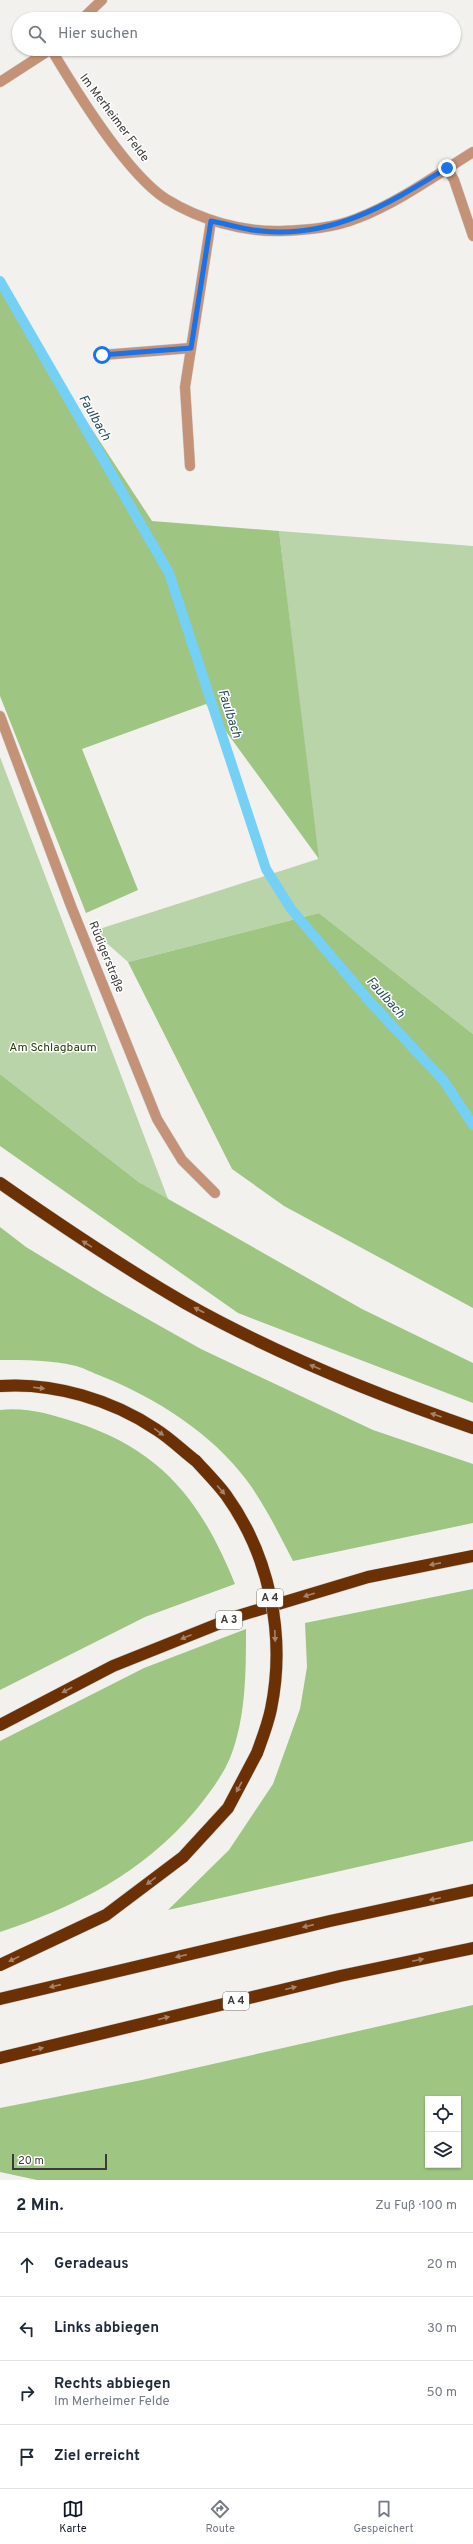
<!DOCTYPE html>
<html lang="de">
<meta charset="utf-8">
<style>
:root{--surface:#fff;--page:#f2f2f3;--text:#1f2937;--muted:#747a83;--line:#e0e1e3;--accent:#111827}
body{margin:0;font-family:Overpass,sans-serif;background:var(--page);color:var(--text)}
.controls{position:absolute;right:12px;bottom:12px;display:grid;overflow:hidden;border-radius:0px;box-shadow:0 1px 3px #0004}
.controls button{width:36px;height:36px;display:grid;place-items:center;padding:0;border:0;border-bottom:1px solid var(--line);background:var(--surface);color:var(--text);font:20px sans-serif}
.scale{position:absolute;left:12px;bottom:10px;width:95px;box-sizing:border-box;padding-left:4px;border:2px solid #3b3b3a;border-top:0;font-size:11px;line-height:14px;white-space:nowrap;color:#3b3b3a;-webkit-text-stroke:3px #fff;paint-order:stroke}
.stop{position:absolute;width:12px;height:12px;margin:-9px;border:3px solid #1a73e8;border-radius:50%;background:#fff}
.stop.end{background:#1a73e8;border-color:#fff;box-shadow:0 1px 4px #0008}
.list{margin:0;padding:0;list-style:none}
h2{display:flex;justify-content:space-between;align-items:center;height:52px;margin:0;padding:0 16px;font-size:17px}
h2 small{font-size:13px;font-weight:400;color:var(--muted)}
.list li{display:grid;grid-template-columns:26px 1fr auto;gap:12px;align-items:center;box-sizing:border-box;height:64px;padding:0 16px;border-top:1px solid var(--line)}
.list b{display:block;font-size:15px;white-space:nowrap}
.list p{margin:0;font-size:13px;white-space:nowrap;color:var(--muted)}
.list em{font-size:13px;font-style:normal;color:var(--muted)}
.icon{flex:none;width:22px;height:22px;fill:none;stroke:currentColor;stroke-width:2;stroke-linecap:round;stroke-linejoin:round}
.map{position:relative;flex:none;width:473px;height:2180px;overflow:hidden}
.search{position:absolute;background:var(--surface);box-shadow:0 1px 3px #0004;left:12px;right:12px;top:12px;height:44px;display:flex;align-items:center;gap:10px;box-sizing:border-box;padding:0 14px;border-radius:22px;color:var(--muted);font-size:15px}
.sheet{height:308px;background:var(--surface)}
nav{display:flex;justify-content:space-around;align-items:center;box-sizing:border-box;height:56px;border-top:1px solid var(--line);background:var(--surface);font-size:11px;color:var(--muted)}
nav a{display:grid;justify-items:center;gap:2px}
nav .on{color:var(--accent)}
.map>svg:first-child{display:block}
</style>
<div class="map">
<svg width="473" height="2180" viewBox="0 0 473 2180">
<rect width="100%" height="100%" fill="#f2f1ee"/>
<g fill="#b9d4a8">
<path d="M 279,531 L 473,546 L 473,1034 L 319,913 L 128,962 L 93,931 L 318,859 Z"/>
<path d="M 0,757 L 173,1212 L 140,1183 L 0,1074 Z"/>
</g>
<g fill="#9ec682" fill-rule="evenodd">
<path d="M 0,289 L 152,521 L 279,531 L 319,859 L 206,704 L 82,749 L 138,890 L 86,913 L 0,696 Z"/>
<path d="M 319,913 L 473,1034 L 473,1308 L 284,1206 L 232,1169 L 128,962 Z"/>
<path d="M 0,1074 L 140,1183 L 362,1309 L 473,1363 L 473,1403 L 238,1313 L 0,1146 Z"/>
<path d="M 0,1227 L 26,1247 L 105,1295 L 201,1349 L 373,1430 L 473,1464 L 473,1523 L 293,1561 C 279,1534 266,1507 248,1482 C 212,1433 156,1398 101,1376 C 93,1373 84,1368 76,1366 C 52,1360 24,1360 0,1360 Z"/>
<path d="M 0,1410 C 26,1407 50,1414 75,1422 C 162,1450 202,1502 235,1584 L 145,1617 L 0,1690 Z"/>
<path d="M 473,1589 L 473,1841 L 168,1910 L 229,1850 L 273,1784 L 300,1709 L 307,1667 L 305,1623 Z"/>
<path d="M 246,1629 C 246,1671 246,1718 230,1758 C 222,1777 208,1795 195,1811 C 143,1873 75,1907 0,1932 L 0,1741 L 144,1668 Z"/>
<path d="M 473,2005 L 473,2180 L 37,2180 L 0,2172 L 0,2108 L 142,2080 ZM 428,2099 L 458,2099 L 458,2165 L 428,2165 Z"/>
</g>
<g fill="none" stroke-linecap="round" stroke-linejoin="round">
<path stroke="#75d0f6" stroke-width="10" d="M 0,281 L 169,573 L 266,869 L 291,909 L 371,1003 L 444,1081 L 473,1125"/>
<g stroke="#cdcdca" stroke-width="11">
<g id="minor">
<path d="M 82,19 L 102,0"/>
<path d="M 51,49 C 76,91 126,173 166,199 C 200,220 242,232 281,231 C 307,230 334,228 358,218 C 399,202 436,175 473,152"/>
<path d="M 0,82 L 51,49"/>
<path d="M 447,168 L 454,180 L 473,236"/>
<path d="M 102,355 L 191,348"/>
<path d="M 190,466 L 185,387 L 211,221"/>
<path d="M 0,716 L 71,906 L 157,1119 L 182,1160 L 215,1193"/>
</g>
</g>
<g stroke="#cdcdca" stroke-width="13">
<g id="highway">
<path d="M 0,1183 C 60,1225 121,1266 185,1303 C 276,1354 374,1394 473,1428"/>
<path d="M 0,1386 C 53,1382 113,1400 157,1430 C 171,1439 183,1451 196,1461"/>
<path d="M 0,1725 L 113,1666 L 238,1616 L 368,1577 L 473,1556"/>
<path d="M 0,1965 L 106,1915 L 183,1857 L 228,1808 L 257,1753"/>
<path d="M 0,1999 L 330,1921 L 473,1890"/>
<path d="M 0,2058 L 340,1976 L 473,1948"/>
</g>
</g>
<use href="#minor" stroke="#c49276" stroke-width="10"/>
<use href="#highway" stroke="#6b3105" stroke-width="12"/>
<g stroke="#cdcdca" stroke-width="13" stroke-linecap="butt">
<path id="highway-bridge" d="M 196,1461 C 206,1472 217,1483 226,1495 C 270,1556 286,1636 271,1709 C 268,1724 262,1739 257,1753"/>
</g>
<use href="#highway-bridge" stroke="#6b3105" stroke-width="12"/>
</g>
<defs><path id="oneway-solid" d="M-6-.8H1V-3.2L6.5 0L1 3.2V.8H-6Z"/></defs>
<g fill="#a68369">
<use href="#oneway-solid" transform="translate(87 1244) rotate(-148)"/>
<use href="#oneway-solid" transform="translate(199 1310) rotate(-153)"/>
<use href="#oneway-solid" transform="translate(315 1367) rotate(-157)"/>
<use href="#oneway-solid" transform="translate(39 1388) rotate(7)"/>
<use href="#oneway-solid" transform="translate(436 1415) rotate(-161)"/>
<use href="#oneway-solid" transform="translate(159 1432) rotate(36)"/>
<use href="#oneway-solid" transform="translate(221 1490) rotate(49)"/>
<use href="#oneway-solid" transform="translate(435 1564) rotate(169)"/>
<use href="#oneway-solid" transform="translate(309 1595) rotate(163)"/>
<use href="#oneway-solid" transform="translate(275 1636) rotate(88)"/>
<use href="#oneway-solid" transform="translate(186 1637) rotate(158)"/>
<use href="#oneway-solid" transform="translate(67 1690) rotate(152)"/>
<use href="#oneway-solid" transform="translate(239 1787) rotate(119)"/>
<use href="#oneway-solid" transform="translate(151 1881) rotate(143)"/>
<use href="#oneway-solid" transform="translate(435 1899) rotate(168)"/>
<use href="#oneway-solid" transform="translate(308 1926) rotate(167)"/>
<use href="#oneway-solid" transform="translate(181 1956) rotate(167)"/>
<use href="#oneway-solid" transform="translate(14 1959) rotate(154)"/>
<use href="#oneway-solid" transform="translate(418 1960) rotate(-12)"/>
<use href="#oneway-solid" transform="translate(55 1986) rotate(167)"/>
<use href="#oneway-solid" transform="translate(291 1988) rotate(-14)"/>
<use href="#oneway-solid" transform="translate(164 2018) rotate(-14)"/>
<use href="#oneway-solid" transform="translate(38 2049) rotate(-14)"/>
</g>
<g fill="none" stroke-linecap="round" stroke-linejoin="round">
<path stroke="#1a73e8" stroke-width="5" d="M 102,355 L 191,348 L 211,221 C 228,224 245,230 262,231 C 334,238 388,204 447,168"/>
</g>
<g text-anchor="middle" dominant-baseline="central" stroke-width="3" stroke-linejoin="round" paint-order="stroke">
<g fill="#fff" stroke="#767675" stroke-width="1">
<rect x="257" y="1589" width="26" height="18" rx="3"/>
<rect x="216" y="1611" width="26" height="18" rx="3"/>
<rect x="223" y="1992" width="26" height="18" rx="3"/>
</g>
<g font-size="11" font-weight="bold" fill="#3b3b3a">
<text x="270" y="1598">A 4</text>
<text x="229" y="1620">A 3</text>
<text x="236" y="2001">A 4</text>
</g>
<g font-size="12" fill="#3b3b3a" stroke="#fff">
<text transform="translate(114 118) rotate(53)">Im Merheimer Felde</text>
<text transform="translate(106 957) rotate(68)">Rüdigerstraße</text>
</g>
<g font-size="12" fill="#243d0d" stroke="#fff">
<text x="53" y="1048">Am Schlagbaum</text>
</g>
<g font-size="13" font-style="italic" fill="#254d5d" stroke="#fff">
<text transform="translate(94 418) rotate(60)">Faulbach</text>
<text transform="translate(229 714) rotate(72)">Faulbach</text>
<text transform="translate(385 998) rotate(48)">Faulbach</text>
</g>
</g>
</svg>
<div class="controls">
<button><svg class="icon" aria-label="locate" viewBox="0 0 24 24"><circle cx="12" cy="12" r="6"/><path d="M12 2v4M12 18v4M2 12h4M18 12h4"/></svg></button>
<button><svg class="icon" aria-label="layers" viewBox="0 0 24 24"><path d="M12 4l9 5-9 5-9-5zM3 14l9 5 9-5"/></svg></button>
</div>
<div class="scale">20 m</div>
<div class="stop" style="left:102px;top:355px"></div>
<div class="stop end" style="left:447px;top:168px"></div>
<div class="search"><svg class="icon" aria-label="search" viewBox="0 0 24 24"><circle cx="10" cy="10" r="6"/><path d="M15 15l6 6"/></svg>Hier suchen</div>
</div>
<section class="sheet">
<h2>2 Min.<small>Zu Fuß · 100 m</small></h2>
<ul class="list">
<li><svg class="icon" aria-label="ahead" viewBox="0 0 24 24"><path d="M12 20V5M6 11l6-6 6 6"/></svg><div><b>Geradeaus</b></div><em>20 m</em></li>
<li><svg class="icon" aria-label="left" viewBox="0 0 24 24"><path d="M17 20v-9H6M10 6l-5 5 5 5"/></svg><div><b>Links abbiegen</b></div><em>30 m</em></li>
<li><svg class="icon" aria-label="right" viewBox="0 0 24 24"><path d="M7 20v-9h11M14 6l5 5-5 5"/></svg><div><b>Rechts abbiegen</b><p>Im Merheimer Felde</p></div><em>50 m</em></li>
<li><svg class="icon" aria-label="arrive" viewBox="0 0 24 24"><path d="M6 21V4h12l-3 4 3 4H6"/></svg><div><b>Ziel erreicht</b></div></li>
</ul>
</section>
<nav>
<a class="on"><svg class="icon" aria-label="map" viewBox="0 0 24 24"><path d="M3 6l6-2 6 2 6-2v14l-6 2-6-2-6 2zM9 4v14M15 6v14"/></svg>Karte</a>
<a><svg class="icon" aria-label="directions" viewBox="0 0 24 24"><path d="M12 3l9 9-9 9-9-9zM9 14v-3h6M13 9l2 2-2 2"/></svg>Route</a>
<a><svg class="icon" aria-label="saved" viewBox="0 0 24 24"><path d="M7 4h10v16l-5-4-5 4z"/></svg>Gespeichert</a>
</nav>
